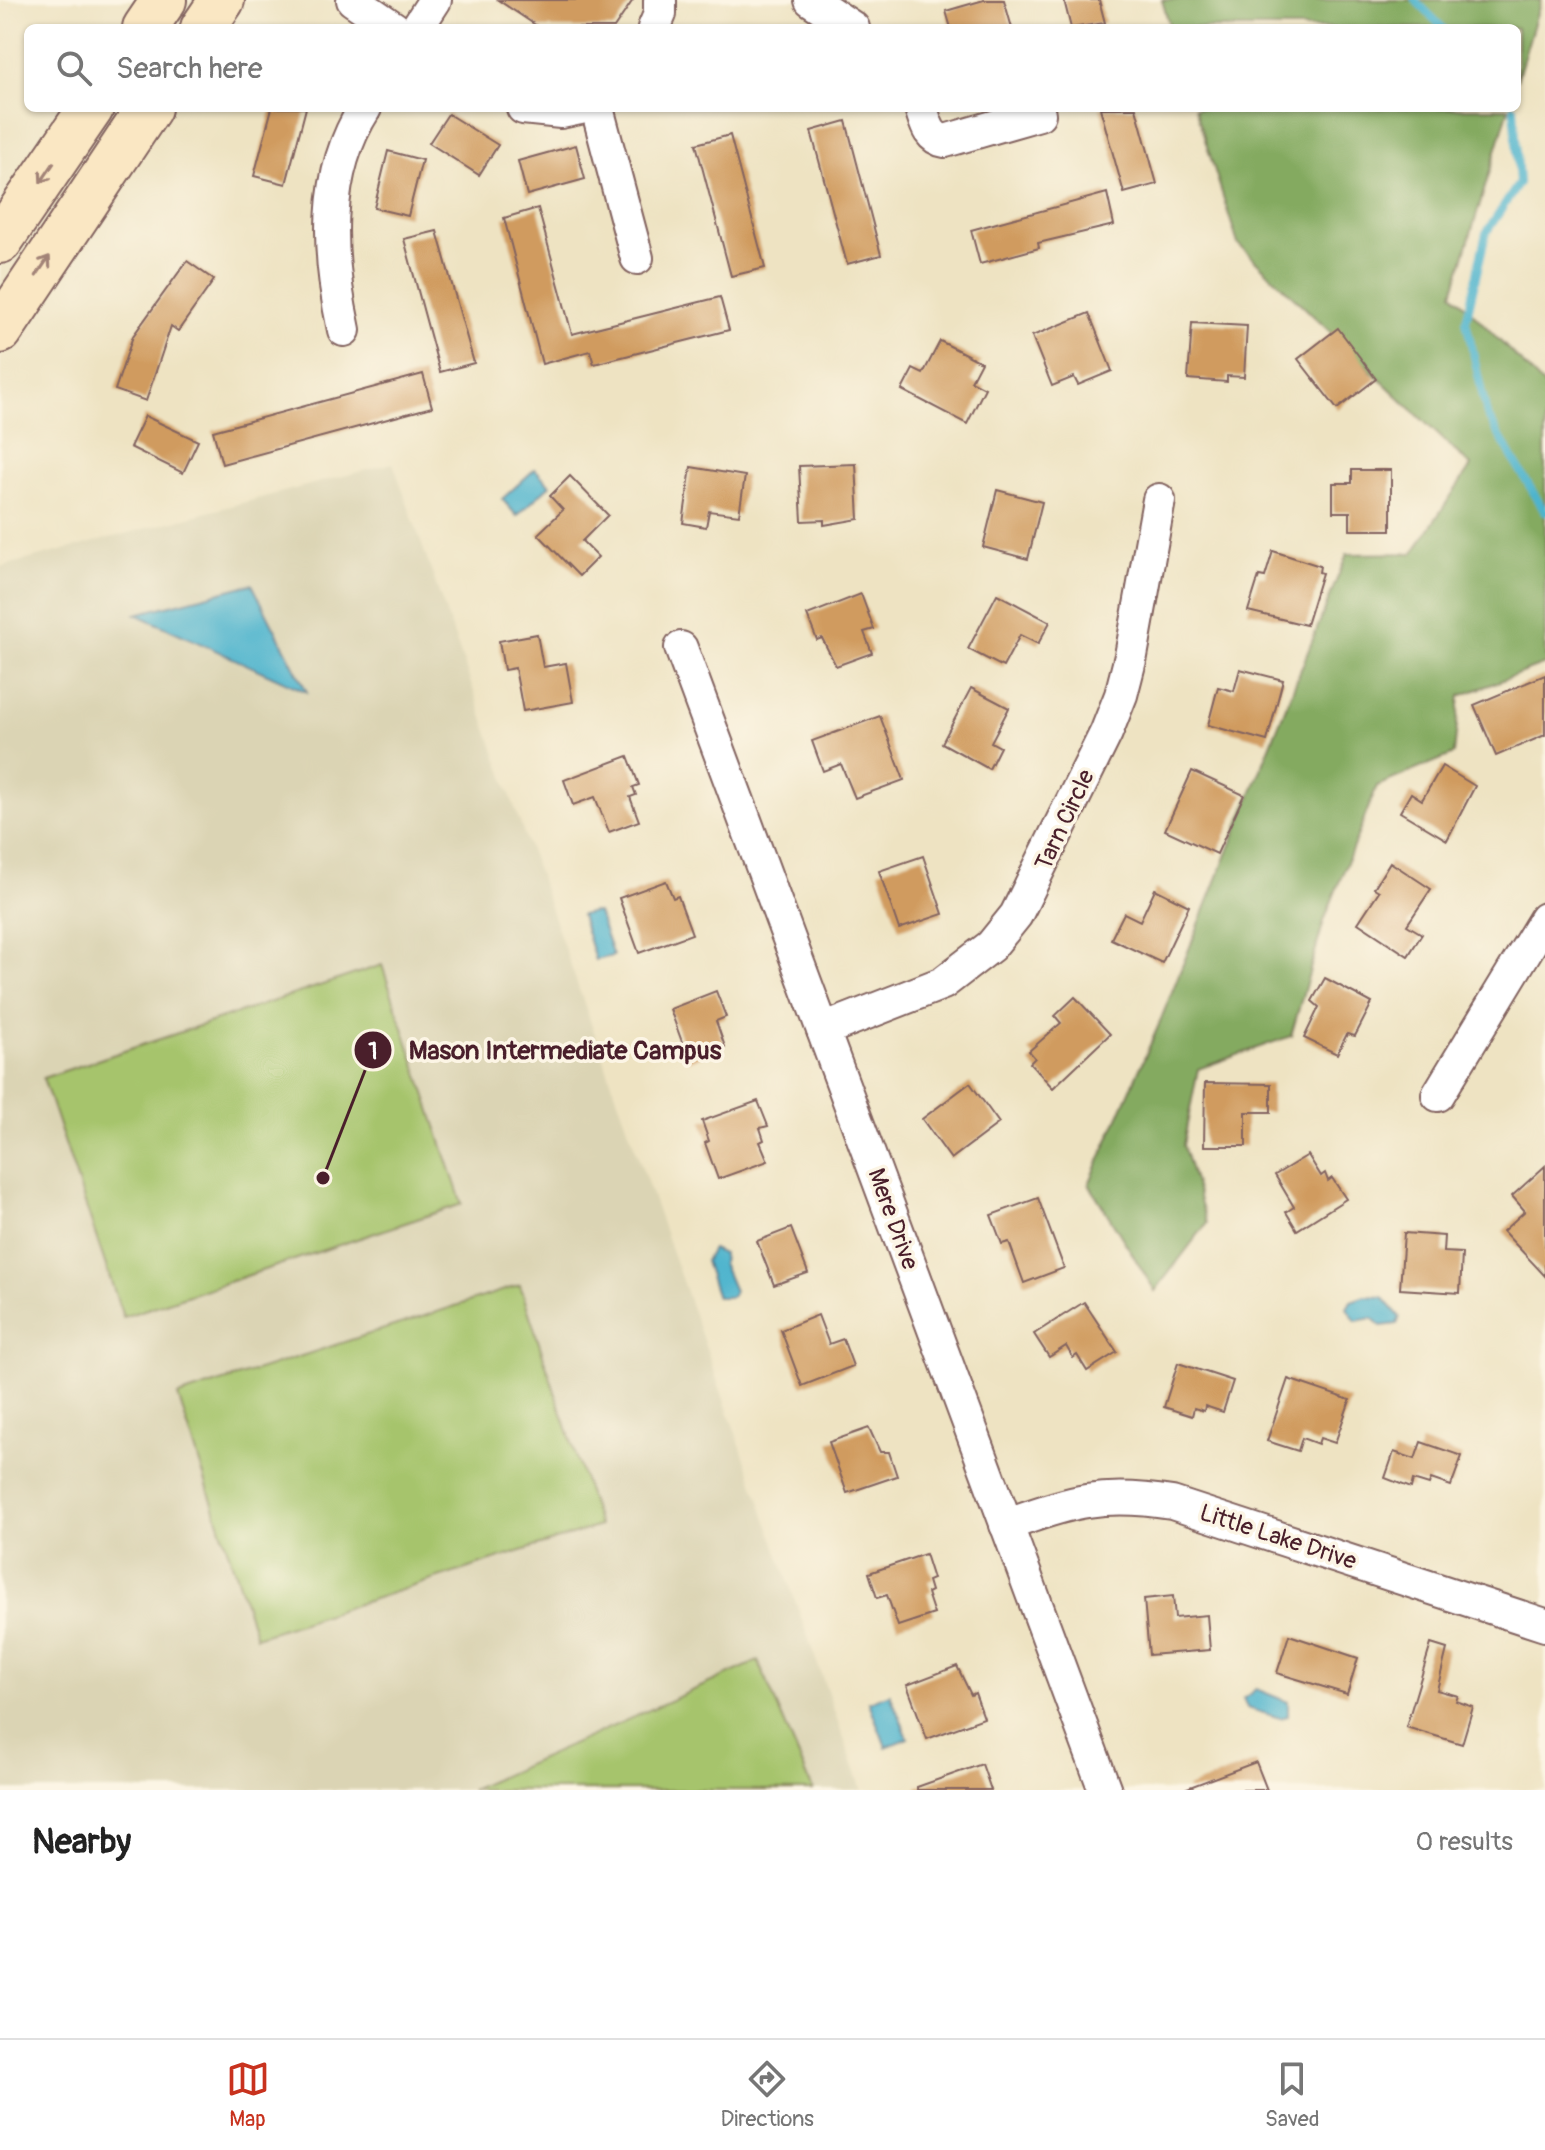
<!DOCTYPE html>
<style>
:root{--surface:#fff;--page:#f2f2f2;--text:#222;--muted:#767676;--line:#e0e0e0;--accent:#c8321e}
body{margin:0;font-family:Pangolin,sans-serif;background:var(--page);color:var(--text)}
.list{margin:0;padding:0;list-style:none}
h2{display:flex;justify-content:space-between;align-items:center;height:104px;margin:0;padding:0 32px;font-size:34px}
h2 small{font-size:26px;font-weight:400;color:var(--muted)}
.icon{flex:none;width:44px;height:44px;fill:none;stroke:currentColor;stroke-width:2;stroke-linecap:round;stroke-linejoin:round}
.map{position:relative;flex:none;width:1545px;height:1790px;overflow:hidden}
.search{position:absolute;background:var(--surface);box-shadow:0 2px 6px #0004;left:24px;right:24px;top:24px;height:88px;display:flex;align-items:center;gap:20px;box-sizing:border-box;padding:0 28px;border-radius:12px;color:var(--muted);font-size:30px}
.sheet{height:248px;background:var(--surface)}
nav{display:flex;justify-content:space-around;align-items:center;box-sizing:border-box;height:112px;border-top:2px solid var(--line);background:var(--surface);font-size:22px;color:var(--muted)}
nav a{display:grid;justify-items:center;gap:4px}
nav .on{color:var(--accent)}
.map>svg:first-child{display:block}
</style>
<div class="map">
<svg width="1545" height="1790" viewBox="0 0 1545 1790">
<rect width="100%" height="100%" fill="#fcf5e5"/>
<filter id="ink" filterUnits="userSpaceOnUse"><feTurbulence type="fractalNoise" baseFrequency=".0125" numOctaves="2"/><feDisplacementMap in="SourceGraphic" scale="16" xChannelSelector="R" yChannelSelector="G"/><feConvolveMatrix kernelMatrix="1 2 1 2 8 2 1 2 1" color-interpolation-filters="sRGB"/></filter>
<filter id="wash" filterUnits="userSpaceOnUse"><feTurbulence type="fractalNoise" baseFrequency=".006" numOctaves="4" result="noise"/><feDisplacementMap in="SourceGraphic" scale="32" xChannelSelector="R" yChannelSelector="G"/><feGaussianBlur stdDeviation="1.8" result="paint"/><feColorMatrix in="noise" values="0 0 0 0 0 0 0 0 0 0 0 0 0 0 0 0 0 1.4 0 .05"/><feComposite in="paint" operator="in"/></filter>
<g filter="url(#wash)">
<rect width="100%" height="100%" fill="#eee3c2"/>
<path fill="#dbd4b4" d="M 393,463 L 862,1790 L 0,1790 L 0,567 Z"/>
<g fill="#a6c46c" stroke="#78724c" stroke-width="2">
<path d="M 382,965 L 462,1204 L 123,1317 L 43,1078 Z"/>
<path d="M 520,1285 L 599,1526 L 256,1637 L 178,1396 Z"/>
<path d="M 758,1661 L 813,1790 L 471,1790 Z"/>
</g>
<g fill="#84aa60" stroke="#676446" stroke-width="2">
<path d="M 1162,0 L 1541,0 L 1517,80 L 1517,28 L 1170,28 Z"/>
<path d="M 1195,108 L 1509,108 L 1453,293 L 1545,387 L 1545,664 L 1460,696 L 1454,754 L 1377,786 L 1324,921 L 1291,1036 L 1198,1069 L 1183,1145 L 1207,1223 L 1155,1291 L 1089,1184 L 1157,1029 L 1347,554 L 1413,553 L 1471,466 L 1238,244 Z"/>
</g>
<g fill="#4eb4cd" stroke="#4c6a7c" stroke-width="2">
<path d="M 535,469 L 550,485 L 517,516 L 502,499 Z"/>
<path d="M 252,584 L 307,692 L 136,614 Z"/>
<path d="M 594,912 L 598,913 L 613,956 L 595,960 L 581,915 Z"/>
<path d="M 712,1249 L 723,1254 L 722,1263 L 734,1291 L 731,1297 L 717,1297 L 705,1261 Z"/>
<path d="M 1365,1296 L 1383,1297 L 1400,1317 L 1397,1324 L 1381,1326 L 1372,1318 L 1356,1321 L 1347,1308 L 1351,1301 Z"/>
<path d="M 1256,1689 L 1288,1702 L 1288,1716 L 1280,1718 L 1247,1708 L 1243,1699 Z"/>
<path d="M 890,1694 L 908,1738 L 886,1747 L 869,1702 Z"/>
</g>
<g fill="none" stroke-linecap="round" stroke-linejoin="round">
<g stroke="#4eb4cd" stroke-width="8">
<path d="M 1415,0 L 1443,28"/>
<path d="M 1514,108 L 1519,183 L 1486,233 L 1466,321 L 1487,415 L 1545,512"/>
</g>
</g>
<g id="blocks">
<g fill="#d09b5e">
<path d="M 498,0 L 633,0 L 614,28 L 540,28 Z"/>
<path d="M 984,0 L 1004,0 L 1012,28 L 951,28 L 946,11 Z"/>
<path d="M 1064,0 L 1099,0 L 1105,23 L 1071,28 Z"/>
<path d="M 272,108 L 306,108 L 286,184 L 254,176 Z"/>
<path d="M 1100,108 L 1136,108 L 1157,184 L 1124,193 Z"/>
<path d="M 448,114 L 498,145 L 479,175 L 429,143 Z"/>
<path d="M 846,121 L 881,255 L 847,264 L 811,131 Z"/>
<path d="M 730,135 L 765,268 L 731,276 L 696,144 Z"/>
<path d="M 576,145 L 585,179 L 527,195 L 518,161 Z"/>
<path d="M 388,151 L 422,160 L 408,216 L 374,208 Z"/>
<path d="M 1107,193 L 1114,225 L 1038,243 L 1039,248 L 980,264 L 971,230 Z"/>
<path d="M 538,208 L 572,334 L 720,297 L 729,330 L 594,364 L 590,351 L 542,364 L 504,218 Z"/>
<path d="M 437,231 L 474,363 L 440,372 L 404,239 Z"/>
<path d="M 187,261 L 214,280 L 178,331 L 171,326 L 146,401 L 115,390 L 133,336 Z"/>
<path d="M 1089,313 L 1112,371 L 1078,385 L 1074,377 L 1052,386 L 1032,336 Z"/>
<path d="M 1192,323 L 1247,326 L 1244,377 L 1227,376 L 1227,382 L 1188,379 Z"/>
<path d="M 1338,328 L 1376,379 L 1337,409 L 1298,359 Z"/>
<path d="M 940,341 L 981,362 L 971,381 L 985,388 L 967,424 L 902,390 L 913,369 L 923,374 Z"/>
<path d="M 423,374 L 432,407 L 222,464 L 213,431 Z"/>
<path d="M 145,416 L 198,441 L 183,473 L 130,447 Z"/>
<path d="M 856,464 L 859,519 L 824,525 L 824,520 L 802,521 L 799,466 Z"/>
<path d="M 691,467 L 745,476 L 739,515 L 709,511 L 706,527 L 683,523 Z"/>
<path d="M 1352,470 L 1391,470 L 1391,530 L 1350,530 L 1350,512 L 1333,512 L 1333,483 L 1352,483 Z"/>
<path d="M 570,476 L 608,515 L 582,541 L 598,557 L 579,576 L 538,534 L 563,510 L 550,496 Z"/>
<path d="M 997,490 L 1042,502 L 1028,559 L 983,547 Z"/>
<path d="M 1273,551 L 1320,566 L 1319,572 L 1322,573 L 1306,625 L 1248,611 L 1259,576 L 1265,577 Z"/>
<path d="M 861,594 L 874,629 L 864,632 L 872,653 L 836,666 L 822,638 L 817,640 L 807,615 Z"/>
<path d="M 997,594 L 1050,622 L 1038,644 L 1020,635 L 1003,667 L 968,649 Z"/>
<path d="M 537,634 L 543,667 L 566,663 L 573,702 L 523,711 L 515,668 L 504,670 L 499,641 Z"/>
<path d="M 1240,669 L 1283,680 L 1267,741 L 1208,725 L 1218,687 L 1234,691 Z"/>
<path d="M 1545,675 L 1545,735 L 1496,756 L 1474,705 Z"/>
<path d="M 971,688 L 1009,708 L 991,742 L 1000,747 L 989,769 L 942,743 Z"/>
<path d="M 880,716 L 904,780 L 855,798 L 841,764 L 823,771 L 812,741 Z"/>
<path d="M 628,756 L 639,785 L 633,787 L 636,795 L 630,797 L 639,821 L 609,832 L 595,797 L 573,805 L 564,780 Z"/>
<path d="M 1442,766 L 1475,786 L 1447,840 L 1400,812 L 1411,793 L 1422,800 Z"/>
<path d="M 1192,771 L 1244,795 L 1217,854 L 1165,830 Z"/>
<path d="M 923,856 L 943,914 L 899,929 L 879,871 Z"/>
<path d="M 1390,862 L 1431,889 L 1407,925 L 1422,934 L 1408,956 L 1358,923 L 1379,891 L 1374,888 Z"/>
<path d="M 666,881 L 673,898 L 678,896 L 692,934 L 639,953 L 619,898 Z"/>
<path d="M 1155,889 L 1189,906 L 1162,963 L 1111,939 L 1124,913 L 1140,921 Z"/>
<path d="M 1325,978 L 1372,1003 L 1355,1036 L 1347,1034 L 1337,1054 L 1304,1038 L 1319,1007 L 1312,1001 Z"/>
<path d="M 716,991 L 726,1017 L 716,1021 L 725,1047 L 689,1061 L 670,1009 Z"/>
<path d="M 1075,997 L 1110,1034 L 1053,1088 L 1030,1063 L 1035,1058 L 1029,1051 L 1061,1023 L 1055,1016 Z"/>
<path d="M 970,1083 L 999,1123 L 951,1159 L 922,1119 Z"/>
<path d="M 1205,1083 L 1271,1084 L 1271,1112 L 1246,1112 L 1246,1146 L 1204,1146 Z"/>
<path d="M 758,1101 L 768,1126 L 760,1128 L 764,1140 L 760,1142 L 768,1161 L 718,1179 L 705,1143 L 709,1141 L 702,1121 Z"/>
<path d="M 1308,1155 L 1321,1176 L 1325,1173 L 1328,1181 L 1332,1178 L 1346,1199 L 1297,1230 L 1286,1212 L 1294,1207 L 1275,1175 Z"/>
<path d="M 1545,1166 L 1545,1276 L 1503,1231 L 1525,1211 L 1512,1196 Z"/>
<path d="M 1038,1198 L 1064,1268 L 1024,1283 L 1009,1242 L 1002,1244 L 991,1215 Z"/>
<path d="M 791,1228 L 808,1273 L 774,1285 L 757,1241 Z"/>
<path d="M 1404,1233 L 1444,1236 L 1443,1252 L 1462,1253 L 1460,1293 L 1400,1289 Z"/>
<path d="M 1084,1302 L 1117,1352 L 1087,1371 L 1077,1355 L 1073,1358 L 1066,1346 L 1049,1357 L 1034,1334 Z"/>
<path d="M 818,1315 L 829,1344 L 843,1339 L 853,1366 L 802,1386 L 781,1330 Z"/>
<path d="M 1178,1363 L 1233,1381 L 1223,1412 L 1205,1406 L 1204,1411 L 1194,1408 L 1192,1416 L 1164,1407 Z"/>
<path d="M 1288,1379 L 1350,1400 L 1335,1443 L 1320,1438 L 1318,1444 L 1302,1438 L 1298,1451 L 1267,1441 Z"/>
<path d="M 869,1428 L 880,1452 L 889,1452 L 897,1476 L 847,1493 L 829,1442 Z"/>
<path d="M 1421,1442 L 1462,1456 L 1451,1486 L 1431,1479 L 1429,1485 L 1413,1480 L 1411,1488 L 1385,1478 L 1394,1452 L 1415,1459 Z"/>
<path d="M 925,1554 L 933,1579 L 928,1581 L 931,1591 L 927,1593 L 934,1614 L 898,1626 L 887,1595 L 877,1598 L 869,1573 Z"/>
<path d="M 1173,1596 L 1175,1618 L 1207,1615 L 1210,1650 L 1149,1655 L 1144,1599 Z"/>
<path d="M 1289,1635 L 1358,1658 L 1347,1694 L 1277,1673 Z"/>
<path d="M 1431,1644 L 1447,1649 L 1437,1690 L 1458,1696 L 1456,1701 L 1473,1707 L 1462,1744 L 1406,1727 Z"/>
<path d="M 957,1666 L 971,1695 L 975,1693 L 984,1718 L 927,1739 L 907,1685 Z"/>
<path d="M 1256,1762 L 1267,1790 L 1188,1790 L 1187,1788 Z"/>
<path d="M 982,1764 L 991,1790 L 917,1790 L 917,1787 Z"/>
</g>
</g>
</g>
<g filter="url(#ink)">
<use href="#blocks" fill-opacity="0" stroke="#836460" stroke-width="2"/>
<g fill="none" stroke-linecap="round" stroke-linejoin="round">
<g stroke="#836460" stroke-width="36">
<g id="minor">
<path d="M 353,0 L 394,28"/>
<path d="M 811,0 L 853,28"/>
<path d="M 417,28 L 435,0"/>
<path d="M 654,28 L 660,14 L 660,0"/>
<path d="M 523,108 L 561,112 L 580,108"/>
<path d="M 597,108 L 637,258"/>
<path d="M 921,108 C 926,123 928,138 945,141 L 1039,114"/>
<path d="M 344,330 C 328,256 322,175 365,108"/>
<path d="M 681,648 L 1105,1790"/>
<path d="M 823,1030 L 943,983 L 991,946 L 1016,915 L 1106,733 L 1121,695 L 1131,656 L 1159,500"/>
<path d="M 1438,1095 L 1545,919"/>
<path d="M 1006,1525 C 1070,1501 1104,1492 1172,1503 L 1545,1625"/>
</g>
</g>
<g stroke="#836460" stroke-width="48">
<g id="secondary">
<path d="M 145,28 L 164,0"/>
<path d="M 203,28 L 222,0"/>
<path d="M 0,241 L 91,108"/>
<path d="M 0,331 L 149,108"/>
</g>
</g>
<use href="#minor" stroke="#fff" stroke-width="32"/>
<use href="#secondary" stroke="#fae7c3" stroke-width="44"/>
</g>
<defs><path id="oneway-shaft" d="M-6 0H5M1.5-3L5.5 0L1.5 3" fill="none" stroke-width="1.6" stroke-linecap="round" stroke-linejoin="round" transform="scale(2)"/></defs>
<g stroke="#a28377">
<use href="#oneway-shaft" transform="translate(47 173) rotate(124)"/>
<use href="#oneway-shaft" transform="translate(43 266) rotate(-56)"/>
</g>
</g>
<g text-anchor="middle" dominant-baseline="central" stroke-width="7" stroke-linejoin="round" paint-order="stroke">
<g font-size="24" fill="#4a1f2b" stroke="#fcf5e5">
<text transform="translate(1065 820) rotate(-65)">Tarn Circle</text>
<text transform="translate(893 1219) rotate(70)">Mere Drive</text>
<text transform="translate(1278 1537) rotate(18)">Little Lake Drive</text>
</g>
</g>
<path fill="none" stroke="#4a1f2b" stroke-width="3" d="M323 1178L373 1050"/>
<g fill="#4a1f2b" stroke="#fcf5e5" stroke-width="3">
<circle cx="323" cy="1178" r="8"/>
<circle cx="373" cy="1050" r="20"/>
</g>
<g font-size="24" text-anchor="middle" font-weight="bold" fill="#fff">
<text x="373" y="1059">1</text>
</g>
<g font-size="26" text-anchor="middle" font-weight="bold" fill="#4a1f2b" stroke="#fcf5e5" stroke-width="7" stroke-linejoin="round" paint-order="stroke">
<text x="565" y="1059">Mason Intermediate Campus</text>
</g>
</svg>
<div class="search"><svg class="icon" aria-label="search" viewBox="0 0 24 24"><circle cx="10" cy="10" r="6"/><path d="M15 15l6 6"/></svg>Search here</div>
</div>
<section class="sheet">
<h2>Nearby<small>0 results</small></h2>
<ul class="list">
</ul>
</section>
<nav>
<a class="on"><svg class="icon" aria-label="map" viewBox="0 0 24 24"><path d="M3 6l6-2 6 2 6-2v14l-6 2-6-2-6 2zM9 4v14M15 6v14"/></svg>Map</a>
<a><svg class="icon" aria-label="directions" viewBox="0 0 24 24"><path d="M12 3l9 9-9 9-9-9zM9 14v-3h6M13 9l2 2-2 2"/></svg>Directions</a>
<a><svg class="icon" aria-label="saved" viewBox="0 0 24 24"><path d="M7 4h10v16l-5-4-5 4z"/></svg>Saved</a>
</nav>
